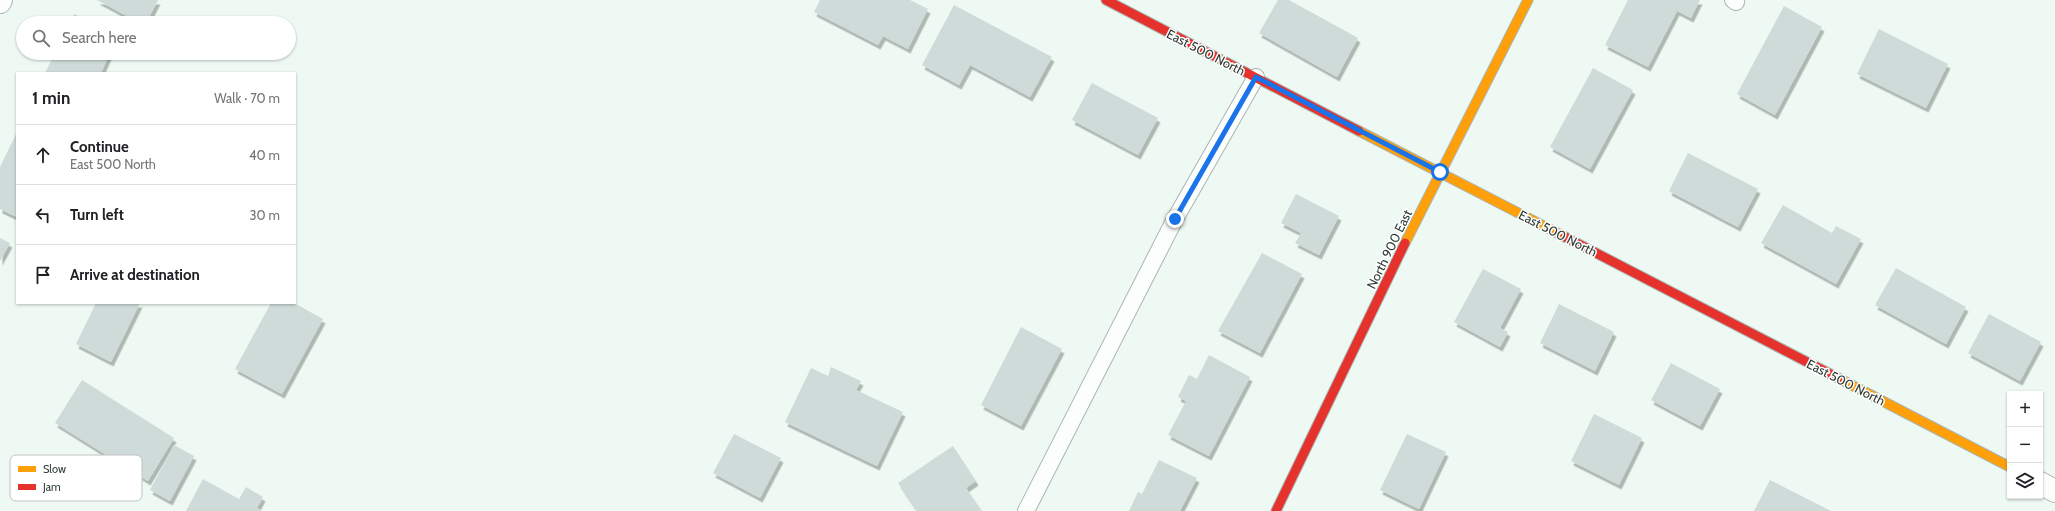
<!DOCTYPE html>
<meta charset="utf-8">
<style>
:root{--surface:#fff;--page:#f2f2f2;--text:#202124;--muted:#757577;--line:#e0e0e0}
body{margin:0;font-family:Cabin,sans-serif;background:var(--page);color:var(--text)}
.controls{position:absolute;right:12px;bottom:12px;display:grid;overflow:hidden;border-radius:0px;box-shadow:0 1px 3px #0004}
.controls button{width:36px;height:36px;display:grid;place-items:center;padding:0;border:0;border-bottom:1px solid var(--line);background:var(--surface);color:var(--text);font:20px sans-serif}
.stop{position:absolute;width:12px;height:12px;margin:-9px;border:3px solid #1a73e8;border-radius:50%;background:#fff}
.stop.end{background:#1a73e8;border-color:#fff;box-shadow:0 1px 4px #0008}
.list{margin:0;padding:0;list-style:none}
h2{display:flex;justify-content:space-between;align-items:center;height:52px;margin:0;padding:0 16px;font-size:17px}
h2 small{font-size:13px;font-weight:400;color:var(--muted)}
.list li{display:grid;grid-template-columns:26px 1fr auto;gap:12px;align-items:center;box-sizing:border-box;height:60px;padding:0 16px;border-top:1px solid var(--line)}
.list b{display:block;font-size:15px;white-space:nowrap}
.list p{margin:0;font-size:13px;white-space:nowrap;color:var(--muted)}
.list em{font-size:13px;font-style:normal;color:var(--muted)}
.icon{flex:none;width:22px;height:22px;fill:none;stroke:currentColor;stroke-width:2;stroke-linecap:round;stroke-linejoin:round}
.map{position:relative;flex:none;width:2055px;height:511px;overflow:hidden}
.search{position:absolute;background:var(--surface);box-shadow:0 1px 3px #0004;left:16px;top:16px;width:280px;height:44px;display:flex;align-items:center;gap:10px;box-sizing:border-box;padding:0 14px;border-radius:22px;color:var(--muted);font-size:15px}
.panel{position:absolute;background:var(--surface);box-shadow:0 1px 3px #0004;left:16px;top:72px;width:280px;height:232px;border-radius:0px}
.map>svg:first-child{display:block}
</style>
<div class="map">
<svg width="2055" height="511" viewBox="0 0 2055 511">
<defs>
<filter id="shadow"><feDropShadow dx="2.5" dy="4.5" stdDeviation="0" flood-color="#0004"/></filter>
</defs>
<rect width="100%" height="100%" fill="#eef9f3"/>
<g fill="#cedbd8" filter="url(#shadow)">
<path d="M 97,0 L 158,0 L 146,23 L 140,23 Z"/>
<path d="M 820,0 L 910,0 L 928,9 L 908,49 L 883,36 L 878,45 L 814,12 Z"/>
<path d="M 1278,0 L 1289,0 L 1358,38 L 1337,77 L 1259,33 Z"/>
<path d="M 1628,0 L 1700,0 L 1691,18 L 1677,11 L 1648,67 L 1605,45 Z"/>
<path d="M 954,5 L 1052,57 L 1030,97 L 970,65 L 959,85 L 922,65 Z"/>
<path d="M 1784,6 L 1822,27 L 1775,115 L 1737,94 Z"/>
<path d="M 74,14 L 93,23 L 70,23 Z"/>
<path d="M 1879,29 L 1948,64 L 1926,108 L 1857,74 Z"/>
<path d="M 55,53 L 110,53 L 101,73 L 45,73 Z"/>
<path d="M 1593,68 L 1633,90 L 1590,169 L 1550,147 Z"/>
<path d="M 1092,83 L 1158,118 L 1138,155 L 1072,120 Z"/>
<path d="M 17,132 L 17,217 L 0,209 L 0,167 Z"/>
<path d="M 1688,153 L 1758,189 L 1738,227 L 1669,191 Z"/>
<path d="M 1296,194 L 1339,216 L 1319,255 L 1295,243 L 1301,233 L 1281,223 Z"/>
<path d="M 1783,205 L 1832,233 L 1836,226 L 1861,239 L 1836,284 L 1761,243 Z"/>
<path d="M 0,238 L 10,243 L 0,261 Z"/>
<path d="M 1262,253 L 1302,274 L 1260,353 L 1218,331 Z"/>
<path d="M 1896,268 L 1966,307 L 1946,344 L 1875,305 Z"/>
<path d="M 1483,269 L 1521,289 L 1500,328 L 1508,332 L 1500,347 L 1454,322 Z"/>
<path d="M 96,303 L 140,303 L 111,362 L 76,344 Z"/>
<path d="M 271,303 L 294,303 L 323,319 L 282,394 L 235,369 Z"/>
<path d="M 1559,304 L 1614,332 L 1595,371 L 1540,343 Z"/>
<path d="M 1989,314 L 2041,342 L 2020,381 L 1968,353 Z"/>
<path d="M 1021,327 L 1062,349 L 1021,426 L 981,405 Z"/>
<path d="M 1209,355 L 1250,377 L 1209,456 L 1168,435 L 1186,401 L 1178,397 L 1189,375 L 1197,379 Z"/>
<path d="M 1671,363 L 1720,389 L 1700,426 L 1651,400 Z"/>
<path d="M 831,367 L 861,381 L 856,390 L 903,412 L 877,466 L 785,422 L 811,368 L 828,376 Z"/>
<path d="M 82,380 L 174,438 L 148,481 L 55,423 Z"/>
<path d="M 1594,414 L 1642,438 L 1619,485 L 1571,461 Z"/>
<path d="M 734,434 L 781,458 L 760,498 L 713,473 Z"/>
<path d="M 1407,434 L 1446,452 L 1419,509 L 1380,490 Z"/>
<path d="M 174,445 L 194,456 L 170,501 L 150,490 Z"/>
<path d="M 953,446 L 976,481 L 966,488 L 982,511 L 917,511 L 898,483 Z"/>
<path d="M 1159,460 L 1197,478 L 1180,511 L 1129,511 L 1138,492 L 1142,494 Z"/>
<path d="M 203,479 L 239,499 L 246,487 L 263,497 L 257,508 L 262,511 L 186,511 Z"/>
<path d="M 1770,480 L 1831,511 L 1754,511 Z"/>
</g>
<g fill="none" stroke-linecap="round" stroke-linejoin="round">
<g stroke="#abb5b0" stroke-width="18">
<g id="lane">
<path d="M 1733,0 L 1736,2"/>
<path d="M 1026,511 L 1175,219 L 1256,77"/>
</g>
</g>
<g stroke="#abb5b0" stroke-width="24">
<g id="street">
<path d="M 0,2 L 1,0"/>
<path d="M 2040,483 L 2055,491"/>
</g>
</g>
<g stroke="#abb5b0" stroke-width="11">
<g id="slow">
<path d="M 1359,131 L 1565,237"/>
<path d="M 1405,243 L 1528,0"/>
<path d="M 1838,378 L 2010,467"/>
</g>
</g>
<g stroke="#abb5b0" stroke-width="11">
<g id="jam">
<path d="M 1106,0 L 1359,131"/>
<path d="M 1565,237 L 1838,378"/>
<path d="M 1276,511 L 1405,243"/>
</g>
</g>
<use href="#lane" stroke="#fcfefd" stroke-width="16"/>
<use href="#street" stroke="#fcfefd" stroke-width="22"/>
<use href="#slow" stroke="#ff9f0a" stroke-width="9"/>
<use href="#jam" stroke="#e5322d" stroke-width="9"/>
</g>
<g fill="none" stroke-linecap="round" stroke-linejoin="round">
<path stroke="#1a73e8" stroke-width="5" d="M 1175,219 L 1256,77 L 1440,172"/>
</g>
<g text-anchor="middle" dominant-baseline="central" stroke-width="3" stroke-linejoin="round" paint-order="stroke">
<g font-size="13" fill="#2f3c35" stroke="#fff">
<text transform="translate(1206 52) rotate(27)">East 500 North</text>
<text transform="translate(1558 233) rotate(27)">East 500 North</text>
<text transform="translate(1389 249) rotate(-64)">North 900 East</text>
<text transform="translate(1846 382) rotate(27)">East 500 North</text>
</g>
</g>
<rect x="10" y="455" width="132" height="46" rx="6" fill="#fff" stroke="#c1c4c2" stroke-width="1"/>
<rect x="18" y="466" width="18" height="6" fill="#ff9f0a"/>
<rect x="18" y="484" width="18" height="6" fill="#e5322d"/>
<g font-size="11" fill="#2f3c35">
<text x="43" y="473">Slow</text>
<text x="43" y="491">Jam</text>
</g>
</svg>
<div class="controls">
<button>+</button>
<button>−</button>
<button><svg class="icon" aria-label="layers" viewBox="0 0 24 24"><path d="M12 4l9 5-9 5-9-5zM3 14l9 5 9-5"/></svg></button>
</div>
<div class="stop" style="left:1440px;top:172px"></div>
<div class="stop end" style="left:1175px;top:219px"></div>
<div class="search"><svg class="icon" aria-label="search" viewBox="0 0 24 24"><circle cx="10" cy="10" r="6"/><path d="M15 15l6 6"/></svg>Search here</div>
<section class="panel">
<h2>1 min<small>Walk · 70 m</small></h2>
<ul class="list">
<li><svg class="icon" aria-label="ahead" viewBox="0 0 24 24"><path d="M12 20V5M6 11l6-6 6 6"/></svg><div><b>Continue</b><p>East 500 North</p></div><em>40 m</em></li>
<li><svg class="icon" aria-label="left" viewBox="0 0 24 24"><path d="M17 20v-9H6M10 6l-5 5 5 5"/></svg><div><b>Turn left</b></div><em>30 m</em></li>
<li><svg class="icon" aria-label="arrive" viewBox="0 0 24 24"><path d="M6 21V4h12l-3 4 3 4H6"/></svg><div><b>Arrive at destination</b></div></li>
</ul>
</section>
</div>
